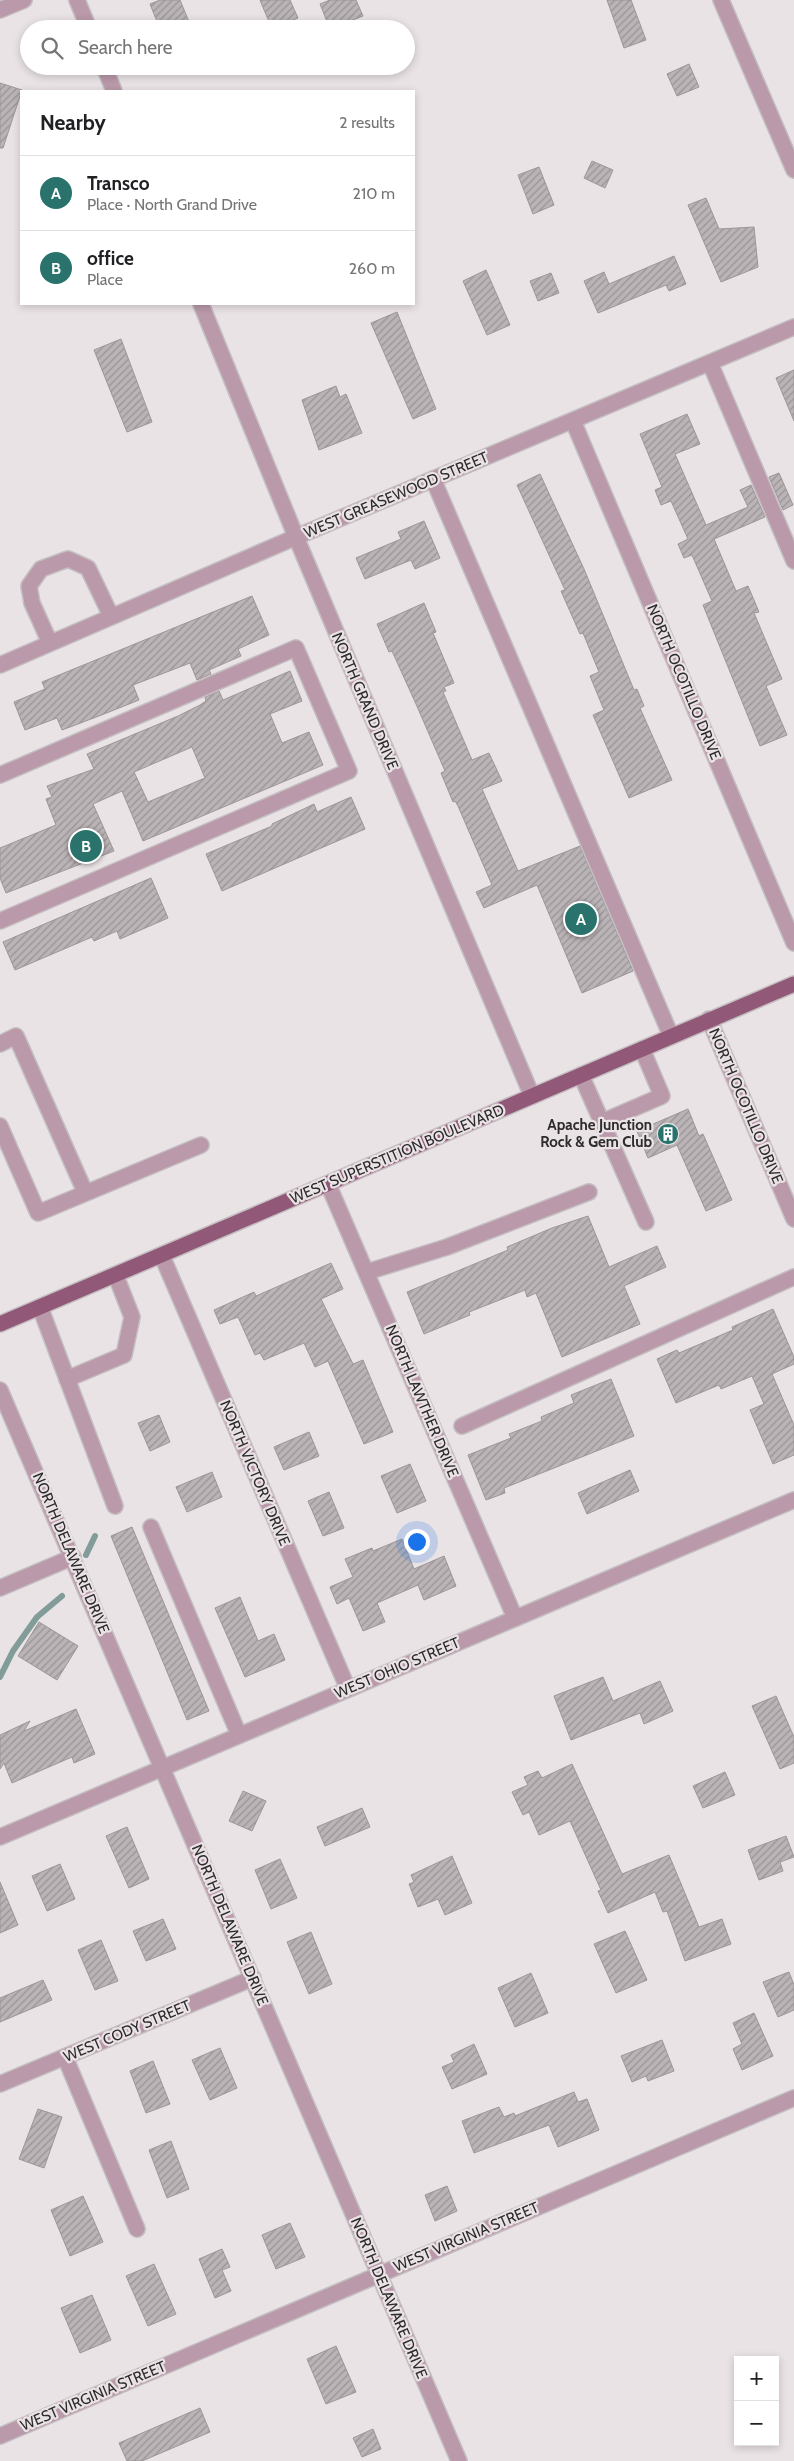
<!DOCTYPE html>
<meta charset="utf-8">
<style>
:root{--surface:#fff;--page:#f2f2f2;--text:#202124;--muted:#757577;--line:#e0e0e0;--accent:#2a736c}
body{margin:0;font-family:Cabin,sans-serif;background:var(--page);color:var(--text)}
.controls{position:absolute;right:15px;bottom:15px;display:grid;overflow:hidden;border-radius:0px;box-shadow:0 2px 8px #0003}
.controls button{width:45px;height:45px;display:grid;place-items:center;padding:0;border:0;border-bottom:1px solid var(--line);background:var(--surface);color:var(--text);font:25px sans-serif}
.you{position:absolute;left:416px;top:1541px;width:18px;height:18px;margin:-12px;border:4px solid #fff;border-radius:50%;background:#1a73e8;box-shadow:0 0 0 8px #1a73e833}
.badge{display:grid;place-items:center;width:32px;height:32px;border-radius:50%;background:var(--accent);color:#fff;font-size:16px;font-weight:700}
.pin{position:absolute;translate:-50% -50%;border:2px solid #fff;box-shadow:0 1px 5px #0006}
.list{margin:0;padding:0;list-style:none}
h2{display:flex;justify-content:space-between;align-items:center;height:65px;margin:0;padding:0 20px;font-size:21px}
h2 small{font-size:16px;font-weight:400;color:var(--muted)}
.list li{display:grid;grid-template-columns:32px 1fr auto;gap:15px;align-items:center;box-sizing:border-box;height:75px;padding:0 20px;border-top:1px solid var(--line)}
.list b{display:block;font-size:19px;white-space:nowrap}
.list p{margin:0;font-size:16px;white-space:nowrap;color:var(--muted)}
.list em{font-size:16px;font-style:normal;color:var(--muted)}
.icon{flex:none;width:28px;height:28px;fill:none;stroke:currentColor;stroke-width:2;stroke-linecap:round;stroke-linejoin:round}
.map{position:relative;flex:none;width:794px;height:2461px;overflow:hidden}
.search{position:absolute;background:var(--surface);box-shadow:0 2px 8px #0003;left:20px;top:20px;width:395px;height:55px;display:flex;align-items:center;gap:12px;box-sizing:border-box;padding:0 18px;border-radius:28px;color:var(--muted);font-size:19px}
.panel{position:absolute;background:var(--surface);box-shadow:0 2px 8px #0003;left:20px;top:90px;width:395px;height:215px;border-radius:0px}
.map>svg:first-child{display:block}
</style>
<div class="map">
<svg width="794" height="2461" viewBox="0 0 794 2461">
<defs>
<pattern id="building-hatch" width="6" height="6" patternUnits="userSpaceOnUse" patternTransform="scale(1.25)"><rect width="6" height="6" fill="#bbb4b7"/><path d="M-1 1l2-2M0 6l6-6M5 7l2-2" fill="none" stroke="#989395"/></pattern>
</defs>
<rect width="100%" height="100%" fill="#eae3e6"/>
<g fill="none" stroke-linecap="round" stroke-linejoin="round">
<g stroke="#829c99" stroke-width="6">
<path d="M 86,1555 L 95,1536"/>
<path d="M 0,1677 L 13,1651 L 37,1617 L 62,1596"/>
</g>
</g>
<g fill="url(#building-hatch)" stroke="#9d9699" fill-rule="evenodd">
<path d="M 160,0 L 180,0 L 192,29 L 160,29 L 150,4 Z"/>
<path d="M 260,0 L 290,0 L 298,18 L 272,29 Z"/>
<path d="M 330,0 L 356,0 L 363,16 L 330,29 L 320,4 Z"/>
<path d="M 607,0 L 631,0 L 646,40 L 624,48 Z"/>
<path d="M 689,64 L 699,87 L 677,96 L 667,74 Z"/>
<path d="M 0,83 L 22,90 L 3,148 L 0,148 Z"/>
<path d="M 592,161 L 613,170 L 605,188 L 584,178 Z"/>
<path d="M 539,167 L 554,205 L 533,214 L 518,175 Z"/>
<path d="M 706,198 L 719,229 L 754,227 L 758,267 L 721,282 L 688,205 Z"/>
<path d="M 674,256 L 686,284 L 669,291 L 666,285 L 598,313 L 584,281 L 604,272 L 609,284 Z"/>
<path d="M 486,270 L 510,325 L 487,335 L 463,281 Z"/>
<path d="M 551,273 L 559,293 L 538,301 L 530,281 Z"/>
<path d="M 397,312 L 436,409 L 413,419 L 371,323 Z"/>
<path d="M 121,339 L 152,422 L 127,432 L 94,350 Z"/>
<path d="M 794,370 L 794,421 L 776,378 Z"/>
<path d="M 336,386 L 340,397 L 346,394 L 362,433 L 319,450 L 302,400 Z"/>
<path d="M 687,414 L 700,444 L 675,454 L 706,525 L 748,507 L 740,490 L 751,485 L 765,517 L 714,539 L 736,591 L 748,586 L 759,612 L 754,613 L 782,679 L 766,686 L 787,735 L 760,746 L 703,605 L 712,601 L 692,555 L 684,558 L 678,544 L 688,539 L 671,501 L 661,505 L 655,490 L 662,487 L 640,434 Z"/>
<path d="M 779,473 L 793,505 L 783,510 L 769,477 Z"/>
<path d="M 540,474 L 584,569 L 634,690 L 637,689 L 644,706 L 640,708 L 672,780 L 629,798 L 593,715 L 604,710 L 590,676 L 599,672 L 583,633 L 580,634 L 561,591 L 565,590 L 517,485 Z"/>
<path d="M 424,521 L 440,558 L 415,569 L 411,560 L 365,579 L 356,558 L 401,539 L 398,532 Z"/>
<path d="M 252,596 L 269,635 L 238,649 L 241,656 L 209,670 L 211,674 L 197,680 L 190,663 L 133,685 L 139,700 L 99,716 L 62,730 L 57,718 L 25,730 L 14,702 L 45,689 L 42,682 Z"/>
<path d="M 424,603 L 436,632 L 433,633 L 454,683 L 444,687 L 446,691 L 443,692 L 472,760 L 489,753 L 502,781 L 482,789 L 518,871 L 580,846 L 633,971 L 582,993 L 537,885 L 484,908 L 476,892 L 492,885 L 458,806 L 455,801 L 453,802 L 441,773 L 445,771 L 416,704 L 392,651 L 389,652 L 377,624 Z"/>
<path d="M 290,671 L 302,701 L 270,714 L 282,743 L 309,732 L 323,765 L 143,841 L 122,791 L 93,804 L 114,851 L 6,893 L 0,878 L 0,848 L 56,825 L 46,799 L 52,797 L 47,786 L 94,769 L 87,754 L 178,716 L 200,705 L 206,701 L 205,697 L 219,691 L 223,700 ZM 192,747 L 205,778 L 148,802 L 134,772 Z"/>
<path d="M 351,797 L 365,829 L 222,891 L 206,854 L 272,826 L 272,824 L 314,804 L 317,812 Z"/>
<path d="M 151,878 L 168,918 L 120,939 L 117,931 L 94,941 L 92,937 L 15,970 L 3,942 Z"/>
<path d="M 688,1109 L 699,1136 L 703,1134 L 732,1200 L 706,1211 L 677,1145 L 648,1158 L 637,1131 Z"/>
<path d="M 588,1216 L 609,1267 L 657,1246 L 666,1267 L 624,1286 L 640,1324 L 562,1357 L 536,1293 L 527,1297 L 525,1290 L 469,1312 L 470,1315 L 424,1334 L 407,1292 L 508,1250 L 507,1247 L 552,1228 Z"/>
<path d="M 331,1263 L 343,1289 L 321,1299 L 353,1364 L 363,1360 L 393,1432 L 364,1444 L 328,1361 L 315,1367 L 304,1343 L 264,1360 L 260,1353 L 255,1355 L 238,1317 L 220,1324 L 214,1310 L 254,1292 L 256,1296 Z"/>
<path d="M 773,1309 L 794,1357 L 794,1364 L 772,1374 L 794,1425 L 794,1455 L 773,1464 L 750,1410 L 764,1404 L 752,1376 L 721,1389 L 719,1385 L 676,1403 L 657,1359 L 677,1350 L 679,1353 L 733,1330 L 732,1327 Z"/>
<path d="M 611,1379 L 634,1436 L 504,1488 L 505,1493 L 486,1500 L 468,1455 L 511,1438 L 509,1434 L 542,1421 L 541,1417 L 574,1403 L 571,1395 Z"/>
<path d="M 159,1415 L 170,1442 L 150,1451 L 138,1423 Z"/>
<path d="M 309,1432 L 319,1456 L 284,1470 L 274,1447 Z"/>
<path d="M 410,1464 L 426,1501 L 397,1513 L 381,1476 Z"/>
<path d="M 630,1470 L 639,1491 L 587,1514 L 578,1493 Z"/>
<path d="M 212,1472 L 222,1497 L 187,1512 L 176,1487 Z"/>
<path d="M 329,1492 L 344,1528 L 323,1536 L 308,1501 Z"/>
<path d="M 132,1527 L 209,1711 L 187,1720 L 111,1536 Z"/>
<path d="M 402,1539 L 414,1569 L 444,1556 L 456,1586 L 424,1600 L 418,1585 L 377,1603 L 385,1622 L 363,1631 L 349,1598 L 337,1604 L 330,1587 L 353,1577 L 345,1559 L 372,1548 L 373,1551 Z"/>
<path d="M 240,1597 L 258,1641 L 274,1634 L 285,1660 L 245,1677 L 215,1608 Z"/>
<path d="M 39,1622 L 78,1646 L 57,1680 L 18,1656 Z"/>
<path d="M 603,1677 L 613,1701 L 660,1681 L 673,1711 L 644,1724 L 640,1713 L 571,1740 L 554,1696 Z"/>
<path d="M 776,1696 L 794,1737 L 794,1763 L 780,1769 L 752,1706 Z"/>
<path d="M 76,1709 L 95,1754 L 74,1763 L 72,1757 L 12,1783 L 4,1763 L 0,1769 L 0,1735 L 30,1721 L 24,1731 Z"/>
<path d="M 572,1764 L 622,1874 L 669,1855 L 699,1927 L 722,1919 L 731,1944 L 685,1961 L 667,1911 L 663,1912 L 655,1892 L 608,1913 L 598,1891 L 601,1890 L 570,1821 L 539,1835 L 529,1812 L 523,1815 L 512,1792 L 528,1785 L 524,1777 L 538,1771 L 542,1778 Z"/>
<path d="M 725,1772 L 735,1795 L 703,1808 L 693,1786 Z"/>
<path d="M 243,1791 L 266,1801 L 252,1831 L 229,1821 Z"/>
<path d="M 362,1808 L 370,1827 L 325,1846 L 317,1827 Z"/>
<path d="M 127,1827 L 149,1879 L 129,1888 L 106,1836 Z"/>
<path d="M 786,1836 L 794,1857 L 780,1862 L 783,1871 L 759,1880 L 748,1850 Z"/>
<path d="M 452,1856 L 472,1903 L 445,1915 L 438,1899 L 418,1907 L 409,1884 L 414,1882 L 411,1875 Z"/>
<path d="M 280,1859 L 297,1898 L 271,1909 L 255,1870 Z"/>
<path d="M 60,1864 L 75,1899 L 47,1911 L 32,1876 Z"/>
<path d="M 0,1882 L 18,1925 L 0,1933 Z"/>
<path d="M 163,1919 L 176,1949 L 146,1961 L 133,1931 Z"/>
<path d="M 625,1931 L 647,1980 L 616,1993 L 594,1944 Z"/>
<path d="M 311,1932 L 332,1984 L 309,1994 L 287,1942 Z"/>
<path d="M 101,1940 L 118,1981 L 95,1990 L 78,1950 Z"/>
<path d="M 789,1972 L 794,1985 L 794,2010 L 778,2017 L 763,1982 Z"/>
<path d="M 531,1973 L 548,2013 L 515,2027 L 498,1988 Z"/>
<path d="M 43,1980 L 52,2000 L 0,2022 L 0,1998 Z"/>
<path d="M 754,2013 L 773,2056 L 742,2070 L 733,2049 L 742,2044 L 733,2023 Z"/>
<path d="M 662,2040 L 674,2071 L 648,2081 L 646,2076 L 632,2082 L 621,2056 Z"/>
<path d="M 474,2044 L 487,2074 L 452,2089 L 442,2067 L 454,2062 L 451,2055 Z"/>
<path d="M 220,2048 L 237,2088 L 210,2100 L 192,2060 Z"/>
<path d="M 153,2061 L 170,2104 L 146,2113 L 130,2071 Z"/>
<path d="M 574,2092 L 578,2102 L 587,2099 L 599,2130 L 558,2147 L 549,2125 L 474,2153 L 462,2121 L 499,2107 L 504,2117 L 514,2113 L 515,2116 Z"/>
<path d="M 38,2109 L 62,2117 L 44,2168 L 19,2159 Z"/>
<path d="M 171,2141 L 189,2189 L 167,2198 L 149,2150 Z"/>
<path d="M 447,2186 L 457,2211 L 435,2221 L 425,2195 Z"/>
<path d="M 83,2196 L 103,2242 L 70,2256 L 51,2210 Z"/>
<path d="M 290,2223 L 305,2257 L 276,2269 L 262,2235 Z"/>
<path d="M 222,2249 L 230,2267 L 222,2270 L 231,2291 L 215,2298 L 199,2259 Z"/>
<path d="M 154,2264 L 176,2314 L 148,2326 L 126,2276 Z"/>
<path d="M 92,2295 L 111,2340 L 80,2353 L 61,2308 Z"/>
<path d="M 336,2346 L 356,2392 L 326,2404 L 307,2359 Z"/>
<path d="M 200,2408 L 210,2432 L 142,2461 L 127,2461 L 119,2443 Z"/>
<path d="M 373,2429 L 381,2449 L 362,2457 L 353,2438 Z"/>
</g>
<g fill="none" stroke-linecap="round" stroke-linejoin="round">
<g stroke="#c4bec1" stroke-width="18">
<g id="minor">
<path d="M 77,0 L 89,29"/>
<path d="M 721,0 L 794,170"/>
<path d="M 0,10 L 24,0"/>
<path d="M 104,66 L 114,91"/>
<path d="M 201,304 L 296,537 L 532,1096"/>
<path d="M 710,363 L 794,561"/>
<path d="M 573,421 L 794,943"/>
<path d="M 433,479 L 671,1036"/>
<path d="M 50,643 L 32,603 L 29,586 L 41,569 L 68,559 L 88,568 L 111,616"/>
<path d="M 0,665 L 296,537 L 794,327"/>
<path d="M 0,775 L 296,648 L 349,771 L 0,921"/>
<path d="M 709,1019 L 794,1219"/>
<path d="M 0,1044 L 16,1036 L 85,1192"/>
<path d="M 581,1075 L 646,1222"/>
<path d="M 602,1122 L 662,1096 L 642,1049"/>
<path d="M 0,1126 L 38,1213 L 201,1145"/>
<path d="M 328,1184 L 515,1618"/>
<path d="M 162,1256 L 348,1689"/>
<path d="M 367,1272 L 447,1247 L 589,1192"/>
<path d="M 40,1307 L 115,1506"/>
<path d="M 67,1379 L 124,1355 L 132,1317 L 116,1276"/>
<path d="M 0,1390 L 459,2461"/>
<path d="M 462,1426 L 794,1277"/>
<path d="M 151,1527 L 239,1735"/>
<path d="M 0,1588 L 73,1557"/>
<path d="M 0,1837 L 794,1500"/>
<path d="M 65,2057 L 137,2229"/>
<path d="M 0,2084 L 253,1978"/>
<path d="M 0,2436 L 794,2098"/>
</g>
</g>
<g stroke="#c4bec1" stroke-width="18">
<path id="major" d="M 0,1324 L 794,984"/>
</g>
<use href="#minor" stroke="#ba99aa" stroke-width="15"/>
<use href="#major" stroke="#915878" stroke-width="15"/>
</g>
<defs>
<g id="building-disc" transform="scale(1.125)"><circle r="9.5" fill="#2a736c" stroke="#eae3e6"/><path d="M-4-6H4V6H1V3H-1V6H-4ZM-2.5-4.3h1.7v1.8h-1.7ZM.8-4.3h1.7v1.8H.8ZM-2.5-1h1.7V.8h-1.7ZM.8-1h1.7V.8H.8Z" fill="#fff"/></g>
</defs>
<g fill-rule="evenodd">
<use href="#building-disc" x="668" y="1134"/>
</g>
<g text-anchor="middle" dominant-baseline="central" stroke-width="4.5" stroke-linejoin="round" paint-order="stroke">
<g font-size="15" fill="#2d2b2c" stroke="#eae3e6">
<text transform="translate(396 495) rotate(-23)">WEST GREASEWOOD STREET</text>
<text transform="translate(684 682) rotate(67)">NORTH OCOTILLO DRIVE</text>
<text transform="translate(365 701) rotate(67)">NORTH GRAND DRIVE</text>
<text transform="translate(746 1106) rotate(67)">NORTH OCOTILLO DRIVE</text>
<text transform="translate(397 1154) rotate(-23)">WEST SUPERSTITION BOULEVARD</text>
<text transform="translate(422 1401) rotate(67)">NORTH LAWTHER DRIVE</text>
<text transform="translate(255 1473) rotate(67)">NORTH VICTORY DRIVE</text>
<text transform="translate(71 1553) rotate(67)">NORTH DELAWARE DRIVE</text>
<text transform="translate(397 1668) rotate(-23)">WEST OHIO STREET</text>
<text transform="translate(230 1925) rotate(67)">NORTH DELAWARE DRIVE</text>
<text transform="translate(127 2031) rotate(-23)">WEST CODY STREET</text>
<text transform="translate(466 2237) rotate(-23)">WEST VIRGINIA STREET</text>
<text transform="translate(389 2298) rotate(67)">NORTH DELAWARE DRIVE</text>
<text transform="translate(93 2396) rotate(-23)">WEST VIRGINIA STREET</text>
</g>
<g font-size="15" font-weight="bold" fill="#2d2b2c" stroke="#eae3e6" text-anchor="end">
<text x="652" y="1125">Apache Junction<tspan x="652" dy="17">Rock &amp; Gem Club</tspan></text>
</g>
</g>
</svg>
<div class="controls">
<button>+</button>
<button>−</button>
</div>
<div class="you"></div>
<div class="pin badge" style="left:581px;top:919px">A</div>
<div class="pin badge" style="left:86px;top:846px">B</div>
<div class="search"><svg class="icon" aria-label="search" viewBox="0 0 24 24"><circle cx="10" cy="10" r="6"/><path d="M15 15l6 6"/></svg>Search here</div>
<section class="panel">
<h2>Nearby<small>2 results</small></h2>
<ul class="list">
<li><span class="badge">A</span><div><b>Transco</b><p>Place · North Grand Drive</p></div><em>210 m</em></li>
<li><span class="badge">B</span><div><b>office</b><p>Place</p></div><em>260 m</em></li>
</ul>
</section>
</div>
